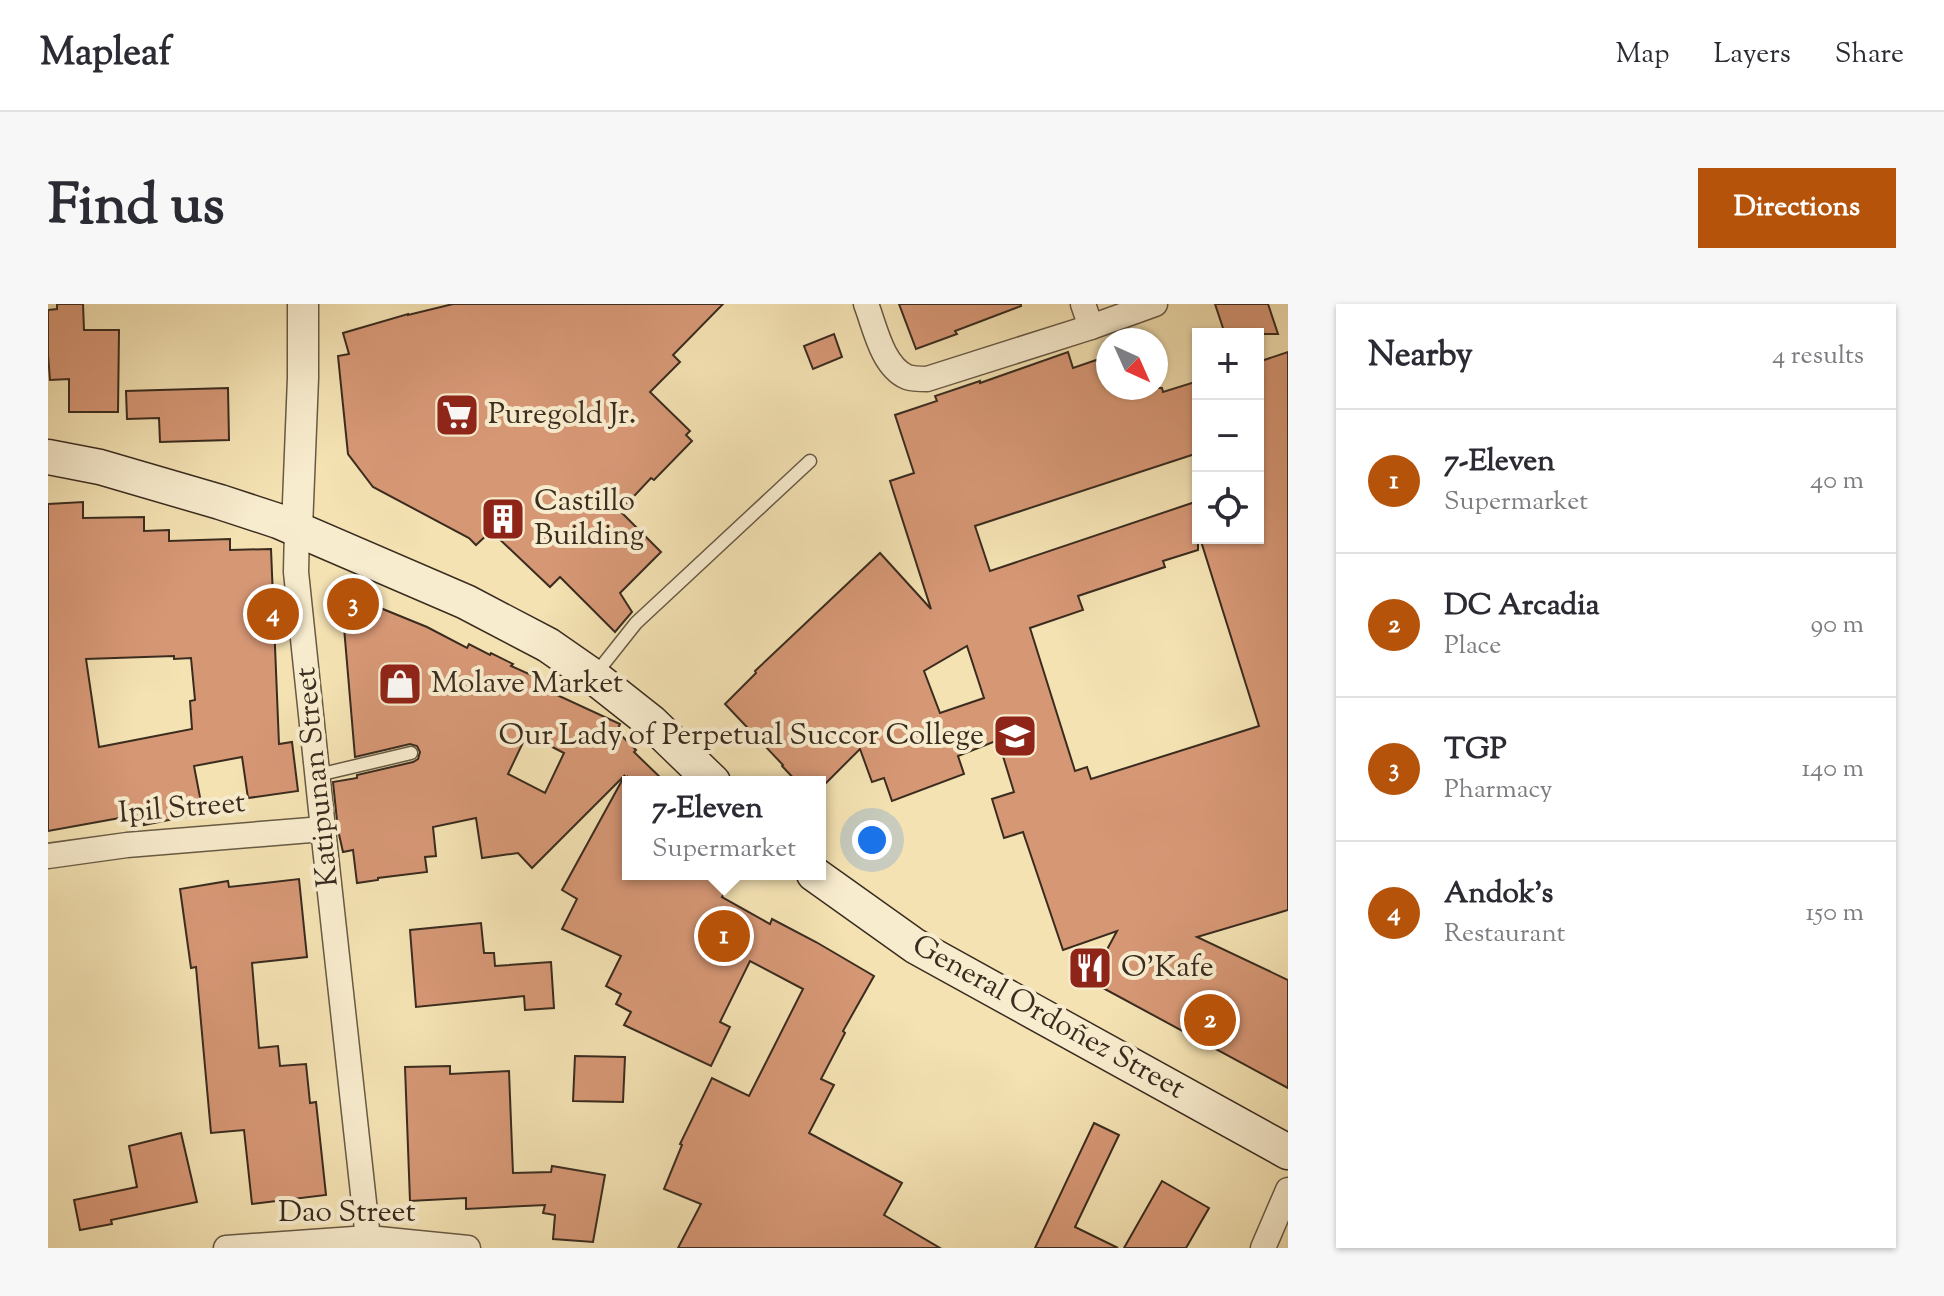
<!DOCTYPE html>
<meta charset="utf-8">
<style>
:root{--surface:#fff;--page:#f7f7f7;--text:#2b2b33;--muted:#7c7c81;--line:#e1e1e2;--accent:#b45309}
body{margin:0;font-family:"Sorts Mill Goudy",serif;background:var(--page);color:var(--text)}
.controls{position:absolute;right:24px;top:24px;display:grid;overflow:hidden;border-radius:0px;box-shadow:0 2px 6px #0004}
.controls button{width:72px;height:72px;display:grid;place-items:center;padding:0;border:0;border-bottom:2px solid var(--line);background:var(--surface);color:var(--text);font:40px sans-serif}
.compass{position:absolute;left:1048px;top:24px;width:72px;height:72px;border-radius:50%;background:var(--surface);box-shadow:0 2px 6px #0004;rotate:135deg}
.you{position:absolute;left:824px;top:536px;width:28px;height:28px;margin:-20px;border:6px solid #fff;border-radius:50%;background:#1a73e8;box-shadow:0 0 0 12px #1a73e833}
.badge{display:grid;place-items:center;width:52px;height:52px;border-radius:50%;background:var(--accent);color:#fff;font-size:26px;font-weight:700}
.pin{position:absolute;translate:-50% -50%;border:4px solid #fff;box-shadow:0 2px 8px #0006}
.popup{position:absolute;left:574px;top:472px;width:204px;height:104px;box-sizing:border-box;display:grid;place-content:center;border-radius:0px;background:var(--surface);filter:drop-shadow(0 2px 6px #0005);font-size:26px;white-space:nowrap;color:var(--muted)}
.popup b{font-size:30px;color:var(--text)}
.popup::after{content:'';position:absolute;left:50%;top:100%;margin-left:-16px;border:16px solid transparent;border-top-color:var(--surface)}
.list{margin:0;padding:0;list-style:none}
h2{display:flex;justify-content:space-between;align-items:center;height:104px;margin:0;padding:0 32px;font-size:34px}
h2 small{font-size:26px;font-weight:400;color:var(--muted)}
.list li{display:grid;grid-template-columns:52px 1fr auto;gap:24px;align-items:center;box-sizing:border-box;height:144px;padding:0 32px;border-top:2px solid var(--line)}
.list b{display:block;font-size:30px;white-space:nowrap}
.list p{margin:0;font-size:26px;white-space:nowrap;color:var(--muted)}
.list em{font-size:26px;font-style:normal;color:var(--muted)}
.icon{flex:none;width:44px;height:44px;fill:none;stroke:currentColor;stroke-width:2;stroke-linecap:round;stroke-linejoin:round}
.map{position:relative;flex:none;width:1240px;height:944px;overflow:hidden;border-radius:0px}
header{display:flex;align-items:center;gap:48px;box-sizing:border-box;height:112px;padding:0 40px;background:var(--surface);border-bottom:2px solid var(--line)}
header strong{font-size:38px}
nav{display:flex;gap:44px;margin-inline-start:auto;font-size:28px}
.intro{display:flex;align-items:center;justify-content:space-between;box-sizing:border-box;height:192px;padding:0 48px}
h1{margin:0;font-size:56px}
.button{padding:20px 36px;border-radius:0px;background:var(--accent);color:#fff;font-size:28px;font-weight:700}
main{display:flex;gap:48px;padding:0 48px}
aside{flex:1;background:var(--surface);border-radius:0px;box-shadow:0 2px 6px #0004}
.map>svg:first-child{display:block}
</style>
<header>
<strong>Mapleaf</strong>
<nav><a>Map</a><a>Layers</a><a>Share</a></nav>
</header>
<div class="intro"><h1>Find us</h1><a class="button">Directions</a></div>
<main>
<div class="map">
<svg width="1240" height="944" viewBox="0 0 1240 944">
<rect width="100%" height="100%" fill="#f4e2b3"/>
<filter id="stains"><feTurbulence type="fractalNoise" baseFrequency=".0025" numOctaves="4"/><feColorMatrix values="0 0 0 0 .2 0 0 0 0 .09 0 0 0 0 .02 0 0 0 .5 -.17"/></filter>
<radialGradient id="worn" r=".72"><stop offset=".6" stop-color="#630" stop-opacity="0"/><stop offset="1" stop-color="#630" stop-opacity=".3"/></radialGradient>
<g fill="#d69775" stroke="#3a2c1f" stroke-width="2" fill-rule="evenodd">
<path d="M 9,0 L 35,0 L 36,26 L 71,26 L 70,108 L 21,108 L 21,75 L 2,76 L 0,51 L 0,6 L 9,5 Z"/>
<path d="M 405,0 L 675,0 L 625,51 L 632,58 L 602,88 L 642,127 L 638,131 L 644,137 L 606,176 L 603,174 L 572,207 L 613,248 L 572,289 L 584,308 L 567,328 L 512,273 L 502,283 L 443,227 L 428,241 L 421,234 L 325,183 L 300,150 L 290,52 L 301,50 L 295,29 L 360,10 L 360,11 Z"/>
<path d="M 851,0 L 973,0 L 973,2 L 907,27 L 909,30 L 868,45 Z"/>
<path d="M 1167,0 L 1220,0 L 1230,30 L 1177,30 Z"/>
<path d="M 786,30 L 794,53 L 765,65 L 756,42 Z"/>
<path d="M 1020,48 L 1025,64 L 1060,52 L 1060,84 L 1114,84 L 1115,88 L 1150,77 L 1150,149 L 927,222 L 942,267 L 1150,197 L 1150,246 L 1115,257 L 1117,263 L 1030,292 L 1035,306 L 982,324 L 1027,467 L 1039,463 L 1043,475 L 1211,422 L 1152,234 L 1210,234 L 1210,58 L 1240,48 L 1240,606 L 1149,633 L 1240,676 L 1240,784 L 1042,677 L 1069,627 L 1015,646 L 975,528 L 956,534 L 944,495 L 966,488 L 950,436 L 910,452 L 916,470 L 844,497 L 836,474 L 824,478 L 812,445 L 772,485 L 772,478 L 749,478 L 734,462 L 735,461 L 677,400 L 708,369 L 707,367 L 832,249 L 883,305 L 842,177 L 866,169 L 847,111 L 889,97 L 887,92 L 932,77 L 932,79 ZM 919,342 L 936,394 L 892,409 L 876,367 Z"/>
<path d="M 180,84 L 181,136 L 112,138 L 111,114 L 79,115 L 78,87 Z"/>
<path d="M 35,198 L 35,214 L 96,213 L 96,227 L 121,226 L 121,237 L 182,235 L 182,246 L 223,245 L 231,440 L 244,438 L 250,487 L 200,494 L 194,453 L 146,462 L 155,509 L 96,521 L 94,510 L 0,527 L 0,200 ZM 126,352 L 126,355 L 143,354 L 147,396 L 142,397 L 144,425 L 51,443 L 38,355 Z"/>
<path d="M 293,288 L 379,323 L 419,344 L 421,340 L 442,351 L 443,349 L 465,360 L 463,362 L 512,384 L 509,391 L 572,420 L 569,427 L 588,446 L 586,448 L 617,478 L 587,478 L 580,473 L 580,570 L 687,570 L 674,593 L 722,620 L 724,615 L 768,638 L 826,672 L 795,727 L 797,729 L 773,775 L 786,781 L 761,829 L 854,879 L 836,911 L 892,944 L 630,944 L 653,900 L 616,885 L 634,841 L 632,840 L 664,774 L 701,792 L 755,685 L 702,657 L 672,718 L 682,723 L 663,762 L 576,721 L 583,708 L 568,700 L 573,690 L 558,682 L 573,652 L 514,625 L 529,595 L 514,586 L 577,471 L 484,564 L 470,549 L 434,554 L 428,514 L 385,523 L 388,552 L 377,553 L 379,568 L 330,574 L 330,576 L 309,579 L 305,546 L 295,548 L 290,526 L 285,478 L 309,474 L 309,471 L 365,458 L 370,455 L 372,448 L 369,442 L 362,440 L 307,453 ZM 479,430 L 516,449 L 497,489 L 460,470 Z"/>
<path d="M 251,575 L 259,653 L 204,659 L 211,744 L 230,742 L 232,762 L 258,760 L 262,799 L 268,798 L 278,891 L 204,900 L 196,826 L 163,829 L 148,663 L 143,664 L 132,585 L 180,577 L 181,583 Z"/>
<path d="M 433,619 L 436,649 L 446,649 L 447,662 L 503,658 L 506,704 L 477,706 L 476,692 L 368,703 L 362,626 Z"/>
<path d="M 527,752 L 577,753 L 575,798 L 525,797 Z"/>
<path d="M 402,762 L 402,770 L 461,767 L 465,869 L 503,868 L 504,862 L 557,871 L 545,938 L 505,935 L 507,911 L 495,909 L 497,901 L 418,905 L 418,894 L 362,897 L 357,763 Z"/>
<path d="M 1046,819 L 1071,831 L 1027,923 L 1070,944 L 987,944 Z"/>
<path d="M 133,829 L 149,898 L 63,916 L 64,920 L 32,926 L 26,896 L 89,883 L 81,842 Z"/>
<path d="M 1114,877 L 1161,904 L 1138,944 L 1076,944 Z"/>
</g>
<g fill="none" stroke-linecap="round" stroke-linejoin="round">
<g stroke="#685a44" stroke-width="15">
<g id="service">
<path d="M 546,372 L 588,319 L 762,157"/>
<path d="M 270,471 L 363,449"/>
</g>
</g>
<g stroke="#685a44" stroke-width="27">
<g id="minor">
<path d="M 818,0 C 827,23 834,62 859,73 C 865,75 872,75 879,75 L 1043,23 L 1107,0"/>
<path d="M 1035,0 L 1043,23"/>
<path d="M 249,224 L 248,268 L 275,525 L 321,944"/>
<path d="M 0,552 L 79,541 L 275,525"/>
<path d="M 178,944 L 320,934 L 420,944"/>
<path d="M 1215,944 L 1240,886"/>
</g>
</g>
<g stroke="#685a44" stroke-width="33">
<path id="tertiary" d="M 249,224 L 255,74 L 255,0"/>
</g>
<g stroke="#3a2c1f" stroke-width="37">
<g id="secondary">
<path d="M 0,153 L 52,163 L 172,198 L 230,217 L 418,298 L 500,341 L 546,373 L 603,418 L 665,478"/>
<path d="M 766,570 L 867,642 L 1240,848"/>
</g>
</g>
<use href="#service" stroke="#f8ecce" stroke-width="12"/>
<use href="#minor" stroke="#f8ecce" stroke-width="24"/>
<use href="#tertiary" stroke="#f8ecce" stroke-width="30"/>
<use href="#secondary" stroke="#f8ecce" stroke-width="34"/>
</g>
<defs>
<g id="supermarket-square" transform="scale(2.3)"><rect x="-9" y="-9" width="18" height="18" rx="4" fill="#8f2418" stroke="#f8ecce"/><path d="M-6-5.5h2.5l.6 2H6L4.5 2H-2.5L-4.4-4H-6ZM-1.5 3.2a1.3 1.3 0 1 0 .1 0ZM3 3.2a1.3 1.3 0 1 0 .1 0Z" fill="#fff"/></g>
<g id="building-square" transform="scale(2.3)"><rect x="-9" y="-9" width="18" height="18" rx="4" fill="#8f2418" stroke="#f8ecce"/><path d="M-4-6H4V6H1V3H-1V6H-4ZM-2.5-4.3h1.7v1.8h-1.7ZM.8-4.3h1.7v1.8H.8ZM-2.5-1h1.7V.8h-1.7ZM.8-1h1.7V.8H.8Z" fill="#fff"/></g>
<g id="shop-square" transform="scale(2.3)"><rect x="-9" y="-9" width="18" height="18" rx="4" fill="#8f2418" stroke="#f8ecce"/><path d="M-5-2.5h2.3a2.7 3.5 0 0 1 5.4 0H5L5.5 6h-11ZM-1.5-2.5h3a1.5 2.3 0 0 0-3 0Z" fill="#fff"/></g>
<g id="university-square" transform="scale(2.3)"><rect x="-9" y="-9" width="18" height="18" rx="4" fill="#8f2418" stroke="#f8ecce"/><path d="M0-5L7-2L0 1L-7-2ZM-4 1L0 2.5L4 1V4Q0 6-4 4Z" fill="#fff"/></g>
<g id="restaurant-square" transform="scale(2.3)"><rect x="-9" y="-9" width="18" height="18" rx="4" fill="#8f2418" stroke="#f8ecce"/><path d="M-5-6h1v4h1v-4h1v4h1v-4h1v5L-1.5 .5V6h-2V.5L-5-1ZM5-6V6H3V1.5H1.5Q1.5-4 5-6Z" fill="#fff"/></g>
</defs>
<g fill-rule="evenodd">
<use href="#supermarket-square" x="409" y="111"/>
<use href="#building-square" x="455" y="215"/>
<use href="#shop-square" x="352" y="380"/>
<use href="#university-square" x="967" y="432"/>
<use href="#restaurant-square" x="1042" y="664"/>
</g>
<g text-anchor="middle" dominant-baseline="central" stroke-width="8" stroke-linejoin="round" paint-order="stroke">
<g font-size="30" fill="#3a2c1f" stroke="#f8ecce" text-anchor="start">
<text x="440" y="111">Puregold Jr.</text>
<text x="486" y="198">Castillo<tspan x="486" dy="34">Building</tspan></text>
<text x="383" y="380">Molave Market</text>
<text x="936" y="432" text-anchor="end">Our Lady of Perpetual Succor College</text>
<text x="1073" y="664">O’Kafe</text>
</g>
<g font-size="30" fill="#3a2c1f" stroke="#f8ecce">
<text transform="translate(270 473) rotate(-96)">Katipunan Street</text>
<text transform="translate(134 505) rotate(-5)">Ipil Street</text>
<text transform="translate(1000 714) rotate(29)">General Ordoñez Street</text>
<text x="299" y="909">Dao Street</text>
</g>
</g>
<rect width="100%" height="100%" filter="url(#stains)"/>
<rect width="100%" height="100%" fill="url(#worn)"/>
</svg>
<div class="controls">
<button>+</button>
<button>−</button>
<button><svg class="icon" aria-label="locate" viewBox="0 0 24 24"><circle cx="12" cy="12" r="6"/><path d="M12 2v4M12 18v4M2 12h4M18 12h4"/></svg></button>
</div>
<svg class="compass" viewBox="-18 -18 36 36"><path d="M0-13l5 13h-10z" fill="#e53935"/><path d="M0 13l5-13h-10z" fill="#7c7c81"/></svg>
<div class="you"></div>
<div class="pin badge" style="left:676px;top:632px">1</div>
<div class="popup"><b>7-Eleven</b>Supermarket</div>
<div class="pin badge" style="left:1162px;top:716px">2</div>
<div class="pin badge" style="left:305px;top:300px">3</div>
<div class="pin badge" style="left:225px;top:310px">4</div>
</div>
<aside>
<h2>Nearby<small>4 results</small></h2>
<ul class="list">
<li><span class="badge">1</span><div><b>7-Eleven</b><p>Supermarket</p></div><em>40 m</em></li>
<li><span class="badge">2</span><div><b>DC Arcadia</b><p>Place</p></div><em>90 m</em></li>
<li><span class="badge">3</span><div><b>TGP</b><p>Pharmacy</p></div><em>140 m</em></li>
<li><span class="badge">4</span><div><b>Andok's</b><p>Restaurant</p></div><em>150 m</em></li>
</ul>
</aside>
</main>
